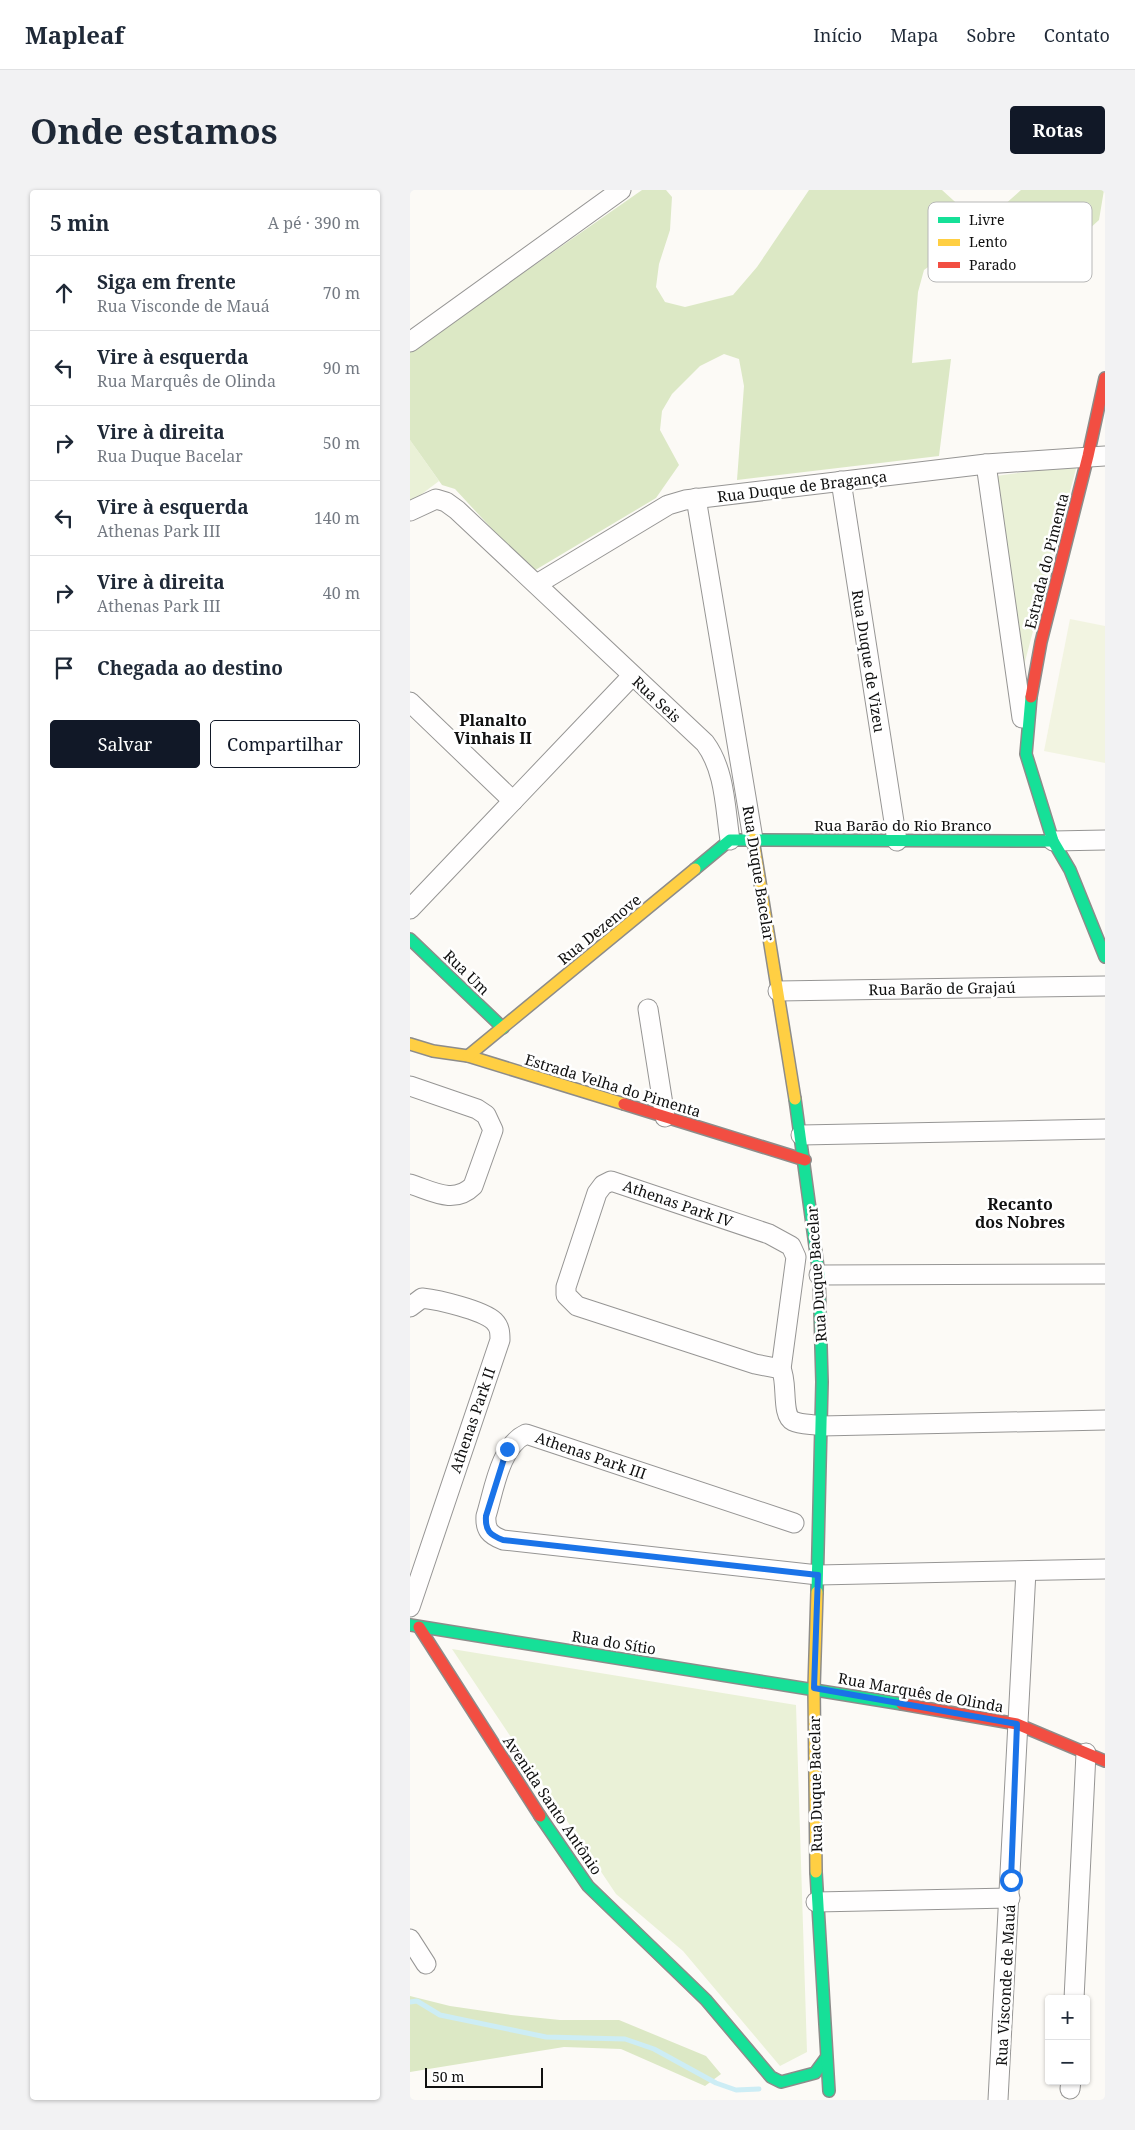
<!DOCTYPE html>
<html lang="pt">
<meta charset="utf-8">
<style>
:root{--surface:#fff;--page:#f2f2f3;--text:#1f2937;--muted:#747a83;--line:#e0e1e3;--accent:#111827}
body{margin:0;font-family:"Noto Serif",serif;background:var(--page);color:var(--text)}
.controls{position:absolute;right:15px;bottom:15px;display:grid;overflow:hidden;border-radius:5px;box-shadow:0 1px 4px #0004}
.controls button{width:45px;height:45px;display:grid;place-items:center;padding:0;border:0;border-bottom:1px solid var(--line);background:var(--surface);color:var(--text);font:25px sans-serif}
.scale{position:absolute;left:15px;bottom:12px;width:118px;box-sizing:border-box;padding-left:5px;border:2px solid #101010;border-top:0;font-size:14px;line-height:18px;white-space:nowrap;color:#101010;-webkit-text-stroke:4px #fff;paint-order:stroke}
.stop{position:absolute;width:15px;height:15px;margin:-11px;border:4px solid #1a73e8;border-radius:50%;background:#fff}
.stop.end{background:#1a73e8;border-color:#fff;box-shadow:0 1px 5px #0008}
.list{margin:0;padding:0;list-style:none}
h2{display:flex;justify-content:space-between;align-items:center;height:65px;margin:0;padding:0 20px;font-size:21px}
h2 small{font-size:16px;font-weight:400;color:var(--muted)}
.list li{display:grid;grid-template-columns:32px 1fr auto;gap:15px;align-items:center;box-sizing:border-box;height:75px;padding:0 20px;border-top:1px solid var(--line)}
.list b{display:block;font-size:19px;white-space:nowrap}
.list p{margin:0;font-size:16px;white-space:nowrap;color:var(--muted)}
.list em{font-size:16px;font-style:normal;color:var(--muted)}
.actions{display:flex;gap:10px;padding:15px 20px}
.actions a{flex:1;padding:11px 0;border:1px solid var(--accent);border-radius:5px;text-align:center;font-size:18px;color:var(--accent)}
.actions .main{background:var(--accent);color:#fff}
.icon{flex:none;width:28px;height:28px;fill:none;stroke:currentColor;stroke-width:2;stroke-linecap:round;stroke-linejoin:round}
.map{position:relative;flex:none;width:695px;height:1910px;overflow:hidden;border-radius:5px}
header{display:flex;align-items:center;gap:30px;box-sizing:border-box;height:70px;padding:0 25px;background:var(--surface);border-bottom:1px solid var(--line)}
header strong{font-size:24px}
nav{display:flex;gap:28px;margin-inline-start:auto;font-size:18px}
.intro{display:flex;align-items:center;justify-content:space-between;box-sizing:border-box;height:120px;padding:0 30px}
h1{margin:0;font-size:35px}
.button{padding:12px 22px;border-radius:5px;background:var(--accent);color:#fff;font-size:18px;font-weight:700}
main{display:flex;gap:30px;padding:0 30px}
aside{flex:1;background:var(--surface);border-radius:5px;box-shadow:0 1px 4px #0004}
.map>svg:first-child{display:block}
</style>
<header>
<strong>Mapleaf</strong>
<nav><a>Início</a><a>Mapa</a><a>Sobre</a><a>Contato</a></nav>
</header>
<div class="intro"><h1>Onde estamos</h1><a class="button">Rotas</a></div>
<main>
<aside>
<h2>5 min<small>A pé · 390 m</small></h2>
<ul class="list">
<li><svg class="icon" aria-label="ahead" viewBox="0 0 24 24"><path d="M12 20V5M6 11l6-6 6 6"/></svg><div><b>Siga em frente</b><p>Rua Visconde de Mauá</p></div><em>70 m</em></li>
<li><svg class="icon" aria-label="left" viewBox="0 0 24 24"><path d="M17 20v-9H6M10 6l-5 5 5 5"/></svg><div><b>Vire à esquerda</b><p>Rua Marquês de Olinda</p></div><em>90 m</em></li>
<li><svg class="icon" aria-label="right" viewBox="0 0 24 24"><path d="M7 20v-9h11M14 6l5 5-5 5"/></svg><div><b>Vire à direita</b><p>Rua Duque Bacelar</p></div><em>50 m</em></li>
<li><svg class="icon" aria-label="left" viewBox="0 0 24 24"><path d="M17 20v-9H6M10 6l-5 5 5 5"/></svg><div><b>Vire à esquerda</b><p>Athenas Park III</p></div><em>140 m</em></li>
<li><svg class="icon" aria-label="right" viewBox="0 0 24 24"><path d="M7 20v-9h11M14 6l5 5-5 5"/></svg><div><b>Vire à direita</b><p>Athenas Park III</p></div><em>40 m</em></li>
<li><svg class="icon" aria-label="arrive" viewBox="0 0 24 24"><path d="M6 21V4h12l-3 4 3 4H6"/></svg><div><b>Chegada ao destino</b></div></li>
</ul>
<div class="actions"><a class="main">Salvar</a><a>Compartilhar</a></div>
</aside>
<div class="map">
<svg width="695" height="1910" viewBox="0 0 695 1910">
<rect width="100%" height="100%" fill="#fcfaf6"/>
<g fill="#eaf1d7">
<path d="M 0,250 L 29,291 L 0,313 Z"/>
<path d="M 667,275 L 613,479 L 586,286 Z"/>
<path d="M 42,1459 L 386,1515 L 397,1862 L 370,1876 L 273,1761 L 206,1704 Z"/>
</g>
<g fill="#dce8c5">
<path d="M 232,0 L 256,0 L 262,7 L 260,40 L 249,74 L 246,97 L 255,112 L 275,117 L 323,105 L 347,77 L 399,0 L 532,0 L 554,20 L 593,16 L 611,0 L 694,0 L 689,30 L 667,50 L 644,56 L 535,65 L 514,80 L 508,102 L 502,173 L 541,169 L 529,266 L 327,290 L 334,196 L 329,169 L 314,164 L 290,176 L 262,204 L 252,221 L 250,240 L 269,275 L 246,308 L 122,382 L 45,299 L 32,295 L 0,250 L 0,162 Z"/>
<path d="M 0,1806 L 40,1816 L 101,1825 L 150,1830 L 209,1830 L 296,1866 L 311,1884 L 295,1896 L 211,1859 L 154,1857 L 0,1882 Z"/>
</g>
<path fill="#f2f4e1" d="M 660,429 L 695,436 L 695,573 L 634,561 Z"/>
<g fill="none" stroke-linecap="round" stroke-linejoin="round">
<path stroke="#cdedf5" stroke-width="5" d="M 0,1812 L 7,1811 L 30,1825 L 136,1847 L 215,1849 L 244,1859 L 306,1893 L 326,1900 L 349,1899"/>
<g stroke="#969594" stroke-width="21">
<g id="street">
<path d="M 0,152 L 211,0"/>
<path d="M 576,274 L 612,528"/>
<path d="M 431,291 L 487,651"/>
<path d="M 286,308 L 343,649"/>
<path d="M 0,321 L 26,309 L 36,312 L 47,320 L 295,553 C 315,580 315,617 320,650"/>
<path d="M 127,394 L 258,315 L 275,310 L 576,274 L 695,266"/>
<path d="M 0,512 L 103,611"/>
<path d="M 643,651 L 695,650"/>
<path d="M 0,719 L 222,486"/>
<path d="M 368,801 L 695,796"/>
<path d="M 238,819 L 255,927"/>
<path d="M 0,896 L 67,919 L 76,925 L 83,940 L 63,996 C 44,1015 22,1001 0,994"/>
<path d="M 391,945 L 695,939"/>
<path d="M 201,991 L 359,1044 L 381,1056 L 386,1067 L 371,1179 L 345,1174 L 167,1116 L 156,1105 L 156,1097 L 187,1003 L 193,995 Z"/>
<path d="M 409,1085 L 695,1084"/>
<path d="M 0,1117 L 12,1108 C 29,1110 72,1120 84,1131 C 90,1137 90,1143 90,1150 L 0,1417"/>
<path d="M 371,1179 C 378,1192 371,1225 383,1231 C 391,1235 403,1234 411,1236 L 695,1230"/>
<path d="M 384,1333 L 116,1244 C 90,1256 84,1300 76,1326 C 75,1340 80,1345 93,1350 L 408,1385 L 695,1379"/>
<path d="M 406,1712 L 600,1708"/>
<path d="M 0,1749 L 16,1774"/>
<path d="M 664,1809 L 676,1563"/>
<path d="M 660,1899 L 661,1891"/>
<path d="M 588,1910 L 616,1381"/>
</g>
</g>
<g stroke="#8d8c8a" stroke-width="14">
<g id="fast">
<path d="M 621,507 L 616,564 L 643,651 L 660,680 L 695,767"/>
<path d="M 285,679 L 320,650 L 643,651"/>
<path d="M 0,749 L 93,838"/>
<path d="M 385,909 L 409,1085 L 412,1192 L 407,1402"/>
<path d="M 0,1435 L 492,1514"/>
<path d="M 130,1626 L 178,1696 L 296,1810 L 361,1887 L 371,1892 L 405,1883 L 416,1868"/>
<path d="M 406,1682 L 419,1901"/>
</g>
</g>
<g stroke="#8d8c8a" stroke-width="14">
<g id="slow">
<path d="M 343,649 L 385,909"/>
<path d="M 0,854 L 23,861 L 58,866 L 214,914"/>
<path d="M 58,866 L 285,679"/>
<path d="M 406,1682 L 404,1498 L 407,1402"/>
</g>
</g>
<g stroke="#8d8c8a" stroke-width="14">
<g id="jam">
<path d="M 621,507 L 631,452 L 678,266 L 695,188"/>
<path d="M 214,914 L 395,970"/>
<path d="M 9,1437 L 130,1626"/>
<path d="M 492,1514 L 607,1534 L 695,1571"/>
</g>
</g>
<use href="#street" stroke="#fffefe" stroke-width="19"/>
<use href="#fast" stroke="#16e098" stroke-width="11"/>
<use href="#slow" stroke="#ffcf43" stroke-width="11"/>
<use href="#jam" stroke="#f24e42" stroke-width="11"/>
</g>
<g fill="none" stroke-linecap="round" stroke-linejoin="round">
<path stroke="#1a73e8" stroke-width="6" d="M 97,1259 L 76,1326 C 75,1341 80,1345 93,1350 L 408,1385 L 404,1498 L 607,1534 L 601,1690"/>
</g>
<g text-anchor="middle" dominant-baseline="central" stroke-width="5" stroke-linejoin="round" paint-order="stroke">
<g font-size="15" fill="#101010" stroke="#fff">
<text transform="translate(392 296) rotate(-7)">Rua Duque de Bragança</text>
<text transform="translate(636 371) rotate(-76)">Estrada do Pimenta</text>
<text transform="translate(459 471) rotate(81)">Rua Duque de Vizeu</text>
<text transform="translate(247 509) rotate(43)">Rua Seis</text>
<text x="493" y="635">Rua Barão do Rio Branco</text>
<text transform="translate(349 683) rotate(81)">Rua Duque Bacelar</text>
<text transform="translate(189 739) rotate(-39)">Rua Dezenove</text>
<text transform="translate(57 782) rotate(44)">Rua Um</text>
<text transform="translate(532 798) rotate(-1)">Rua Barão de Grajaú</text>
<text transform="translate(203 895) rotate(17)">Estrada Velha do Pimenta</text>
<text transform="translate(268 1013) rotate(19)">Athenas Park IV</text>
<text transform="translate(406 1084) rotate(-94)">Rua Duque Bacelar</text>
<text transform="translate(62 1230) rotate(-71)">Athenas Park II</text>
<text transform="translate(181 1265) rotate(19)">Athenas Park III</text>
<text transform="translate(204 1452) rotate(9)">Rua do Sítio</text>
<text transform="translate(511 1502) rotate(10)">Rua Marquês de Olinda</text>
<text transform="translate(405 1594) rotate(-91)">Rua Duque Bacelar</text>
<text transform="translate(143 1615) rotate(56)">Avenida Santo Antônio</text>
<text transform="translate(595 1795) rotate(-87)">Rua Visconde de Mauá</text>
</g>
<g font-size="16" font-weight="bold" fill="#101010" stroke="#fff">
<text x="83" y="530">Planalto<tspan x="83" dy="18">Vinhais II</tspan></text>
<text x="610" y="1014">Recanto<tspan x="610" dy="18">dos Nobres</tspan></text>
</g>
</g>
<rect x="518" y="12" width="164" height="80" rx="8" fill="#fff" stroke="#b7b7b7" stroke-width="1"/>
<rect x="528" y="27" width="22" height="6" fill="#16e098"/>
<rect x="528" y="49" width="22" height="7" fill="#ffcf43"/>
<rect x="528" y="72" width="22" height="6" fill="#f24e42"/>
<g font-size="14" fill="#101010">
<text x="559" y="35">Livre</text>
<text x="559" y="57">Lento</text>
<text x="559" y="80">Parado</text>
</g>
</svg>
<div class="controls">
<button>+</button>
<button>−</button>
</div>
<div class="scale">50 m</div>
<div class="stop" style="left:601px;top:1690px"></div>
<div class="stop end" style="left:97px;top:1259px"></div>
</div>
</main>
